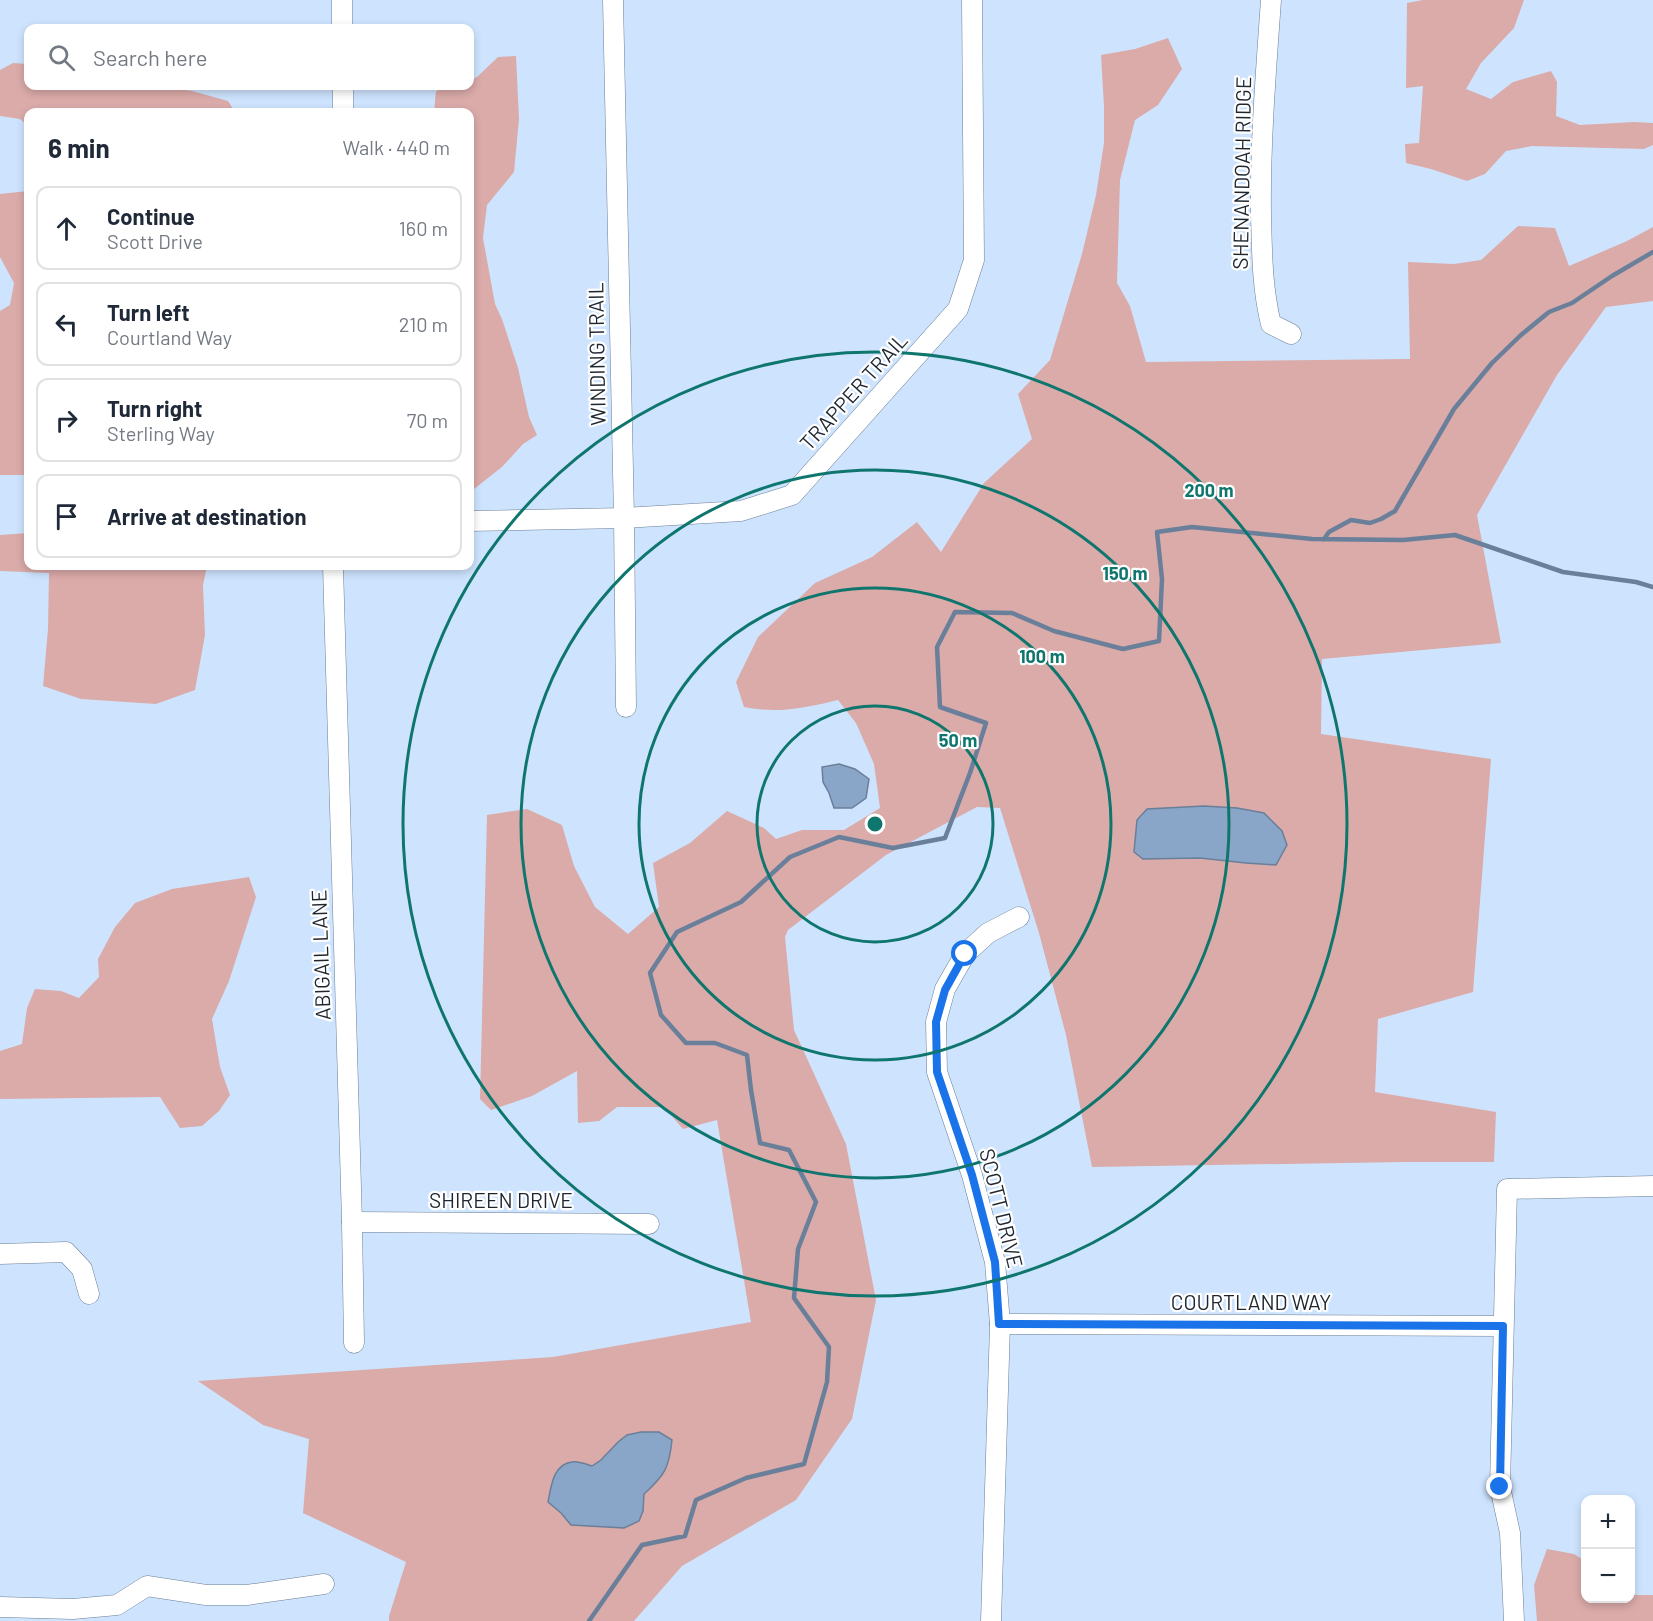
<!DOCTYPE html>
<meta charset="utf-8">
<style>
:root{--surface:#fff;--page:#f2f2f3;--text:#1f2937;--muted:#747a83;--line:#e0e1e3}
body{margin:0;font-family:Barlow,sans-serif;background:var(--page);color:var(--text)}
.controls{position:absolute;right:18px;bottom:18px;display:grid;overflow:hidden;border-radius:12px;box-shadow:0 3px 9px #0003}
.controls button{width:54px;height:54px;display:grid;place-items:center;padding:0;border:0;border-bottom:2px solid var(--line);background:var(--surface);color:var(--text);font:30px sans-serif}
.stop{position:absolute;width:18px;height:18px;margin:-14px;border:4px solid #1a73e8;border-radius:50%;background:#fff}
.stop.end{background:#1a73e8;border-color:#fff;box-shadow:0 2px 6px #0008}
.list{margin:0;padding:0;list-style:none}
h2{display:flex;justify-content:space-between;align-items:center;height:78px;margin:0;padding:0 24px;font-size:26px}
h2 small{font-size:20px;font-weight:400;color:var(--muted)}
.list li{display:grid;grid-template-columns:39px 1fr auto;gap:18px;align-items:center;box-sizing:border-box;height:84px;margin:0 12px 12px;padding:0 12px;border:2px solid var(--line);border-radius:12px}
.list b{display:block;font-size:22px;white-space:nowrap}
.list p{margin:0;font-size:20px;white-space:nowrap;color:var(--muted)}
.list em{font-size:20px;font-style:normal;color:var(--muted)}
.icon{flex:none;width:33px;height:33px;fill:none;stroke:currentColor;stroke-width:2;stroke-linecap:round;stroke-linejoin:round}
.map{position:relative;flex:none;width:1653px;height:1621px;overflow:hidden}
.search{position:absolute;background:var(--surface);box-shadow:0 3px 9px #0003;left:24px;top:24px;width:450px;height:66px;display:flex;align-items:center;gap:15px;box-sizing:border-box;padding:0 21px;border-radius:12px;color:var(--muted);font-size:22px}
.panel{position:absolute;background:var(--surface);box-shadow:0 3px 9px #0003;left:24px;top:108px;width:450px;height:462px;border-radius:12px}
.map>svg:first-child{display:block}
</style>
<div class="map">
<svg width="1653" height="1621" viewBox="0 0 1653 1621">
<rect width="100%" height="100%" fill="#cee4fe"/>
<g fill="#daaba9">
<path d="M 1423,0 L 1524,0 L 1514,28 L 1481,63 L 1466,89 L 1491,99 L 1513,82 L 1551,71 L 1557,82 L 1556,116 L 1580,125 L 1634,122 L 1653,123 L 1653,145 L 1644,149 L 1532,146 L 1506,151 L 1485,174 L 1467,181 L 1431,169 L 1406,163 L 1405,144 L 1419,143 L 1423,86 L 1406,88 L 1407,3 Z"/>
<path d="M 1168,38 L 1182,69 L 1158,105 L 1135,120 L 1120,180 L 1117,283 L 1130,306 L 1146,362 L 1410,359 L 1408,262 L 1454,264 L 1481,260 L 1518,226 L 1555,228 L 1569,266 L 1627,241 L 1653,227 L 1653,301 L 1606,307 L 1557,375 L 1477,515 L 1501,643 L 1322,659 L 1321,734 L 1491,759 L 1473,992 L 1378,1019 L 1375,1092 L 1496,1112 L 1494,1162 L 1404,1162 L 1092,1167 L 1066,1035 L 1039,933 L 1000,808 L 977,807 L 886,855 L 788,930 L 785,937 L 794,1030 L 846,1144 L 876,1300 L 852,1419 L 796,1500 L 682,1566 L 634,1621 L 389,1621 L 389,1616 L 406,1562 L 303,1513 L 309,1439 L 263,1425 L 198,1381 L 553,1357 L 751,1322 L 717,1120 L 683,1129 L 664,1107 L 617,1107 L 599,1121 L 578,1123 L 577,1071 L 532,1096 L 491,1110 L 480,1099 L 487,815 L 527,809 L 562,825 L 574,866 L 595,907 L 628,934 L 659,907 L 653,863 L 690,843 L 727,811 L 764,828 L 776,839 L 802,830 L 844,830 L 880,808 L 874,764 L 856,723 L 838,700 C 805,708 778,714 744,707 L 736,682 L 758,637 L 815,583 L 872,557 L 917,522 L 941,552 L 984,483 L 1032,439 L 1018,394 L 1050,360 L 1082,254 L 1096,195 L 1104,143 L 1104,107 L 1101,55 L 1135,49 Z"/>
<path d="M 516,56 L 519,119 L 514,172 L 487,205 L 483,238 L 495,304 L 502,319 L 518,368 L 529,417 L 537,435 L 523,444 L 502,467 L 474,489 L 470,490 L 470,112 L 434,112 L 436,91 L 452,86 L 470,86 L 470,80 L 477,77 L 498,57 Z"/>
<path d="M 13,63 L 28,64 L 28,86 L 161,86 L 192,91 L 228,101 L 235,112 L 28,112 L 28,126 L 20,119 L 0,116 L 0,70 Z"/>
<path d="M 28,191 L 28,475 L 0,475 L 0,311 L 10,305 L 14,283 L 0,257 L 0,194 Z"/>
<path d="M 28,533 L 28,566 L 207,566 L 203,585 L 205,635 L 195,690 L 156,704 L 81,699 L 43,686 L 48,629 L 49,573 L 0,571 L 0,535 Z"/>
<path d="M 249,877 L 256,897 L 229,981 L 212,1019 L 220,1067 L 230,1095 L 219,1111 L 202,1126 L 180,1128 L 160,1097 L 0,1099 L 0,1051 L 22,1044 L 27,1008 L 35,989 L 61,991 L 79,998 L 99,977 L 98,959 L 115,927 L 135,903 L 172,889 Z"/>
<path d="M 1547,1549 L 1574,1554 L 1585,1561 L 1586,1598 L 1630,1598 L 1631,1593 L 1633,1595 L 1653,1595 L 1653,1621 L 1537,1621 L 1534,1585 Z"/>
</g>
<g fill="#89a5c7" stroke="#697f9a" stroke-width="1.5">
<path d="M 839,764 L 855,769 L 869,779 L 866,798 L 852,808 L 834,808 L 829,793 L 823,782 L 822,767 Z"/>
<path d="M 1204,806 L 1237,808 L 1264,813 L 1282,831 L 1287,845 L 1276,865 L 1246,863 L 1200,858 L 1143,859 L 1134,852 L 1137,820 L 1147,809 Z"/>
<path d="M 641,1432 L 659,1432 L 672,1440 C 669,1468 665,1475 644,1494 L 643,1511 L 639,1521 L 624,1528 L 571,1525 L 561,1513 L 548,1502 C 551,1487 553,1464 572,1462 C 578,1461 586,1464 592,1466 L 601,1460 L 618,1442 L 627,1435 Z"/>
</g>
<g fill="none" stroke-linecap="round" stroke-linejoin="round">
<g stroke="#697f9a" stroke-width="4.5">
<path d="M 1324,539 L 1329,532 L 1351,520 L 1370,523 L 1381,519 L 1395,511 L 1454,409 L 1492,363 L 1521,335 L 1549,312 L 1572,303 L 1612,276 L 1653,252"/>
<path d="M 589,1621 L 642,1545 L 685,1536 L 696,1500 L 746,1478 L 804,1464 L 827,1382 L 829,1347 L 794,1298 L 798,1249 L 816,1202 L 789,1150 L 760,1143 L 751,1090 L 747,1055 L 715,1043 L 686,1043 L 661,1015 L 650,973 L 677,932 L 741,902 L 790,857 L 839,837 L 893,848 L 945,838 L 970,773 L 986,723 L 940,707 L 937,647 L 955,612 L 1012,613 L 1054,631 L 1123,649 L 1159,641 L 1162,579 L 1157,532 L 1192,527 L 1312,539 L 1403,540 L 1455,535 L 1563,572 L 1636,582 L 1653,587"/>
</g>
<g stroke="#6a7e96" stroke-width="21">
<g id="minor">
<path d="M 342,0 L 342,28"/>
<path d="M 613,0 L 624,518 L 626,707"/>
<path d="M 1271,0 C 1266,71 1260,143 1261,215 C 1262,252 1262,288 1271,324 L 1291,334"/>
<path d="M 343,86 L 343,112"/>
<path d="M 470,521 L 624,518 L 741,511 L 792,495 L 958,309 L 974,260 L 972,0"/>
<path d="M 333,566 L 352,1222 L 354,1343"/>
<path d="M 352,1222 L 649,1224"/>
<path d="M 0,1254 L 66,1252 L 82,1269 L 89,1294"/>
<path d="M 1000,1324 L 1503,1326"/>
<path d="M 0,1607 L 73,1609 L 117,1605 L 147,1586 L 206,1595 L 247,1595 L 324,1584"/>
<path d="M 991,1621 L 1000,1324 L 995,1262 L 972,1175 L 937,1072 L 936,1022 L 945,989 L 965,954 L 988,933 L 1019,917"/>
<path d="M 1514,1621 L 1510,1533 L 1500,1487 L 1507,1189 L 1653,1186"/>
</g>
</g>
<use href="#minor" stroke="#fff" stroke-width="20"/>
</g>
<g fill="none" stroke-linecap="round" stroke-linejoin="round">
<path stroke="#1a73e8" stroke-width="8" d="M 965,954 L 945,990 L 936,1022 L 937,1072 L 972,1175 L 995,1262 L 999,1324 L 1503,1326 L 1500,1487"/>
</g>
<g fill="none" stroke="#0f766e" stroke-width="3">
<circle cx="875" cy="824" r="118"/>
<circle cx="875" cy="824" r="236"/>
<circle cx="875" cy="824" r="354"/>
<circle cx="875" cy="824" r="472"/>
</g>
<g text-anchor="middle" dominant-baseline="central" stroke-width="4.5" stroke-linejoin="round" paint-order="stroke">
<g font-size="21" fill="#1e2630" stroke="#fff">
<text transform="translate(1241 173) rotate(-89)">SHENANDOAH RIDGE</text>
<text transform="translate(596 354) rotate(-91)">WINDING TRAIL</text>
<text transform="translate(853 391) rotate(-48)">TRAPPER TRAIL</text>
<text transform="translate(320 955) rotate(-92)">ABIGAIL LANE</text>
<text x="501" y="1199">SHIREEN DRIVE</text>
<text transform="translate(1002 1208) rotate(76)">SCOTT DRIVE</text>
<text x="1251" y="1301">COURTLAND WAY</text>
</g>
</g>
<circle cx="875" cy="824" r="9" fill="#0f766e" stroke="#fff" stroke-width="3"/>
<g font-size="18" text-anchor="middle" font-weight="bold" fill="#0f766e" stroke="#fff" stroke-width="4.5" stroke-linejoin="round" paint-order="stroke">
<text x="1209" y="497">200 m</text>
<text x="1125" y="580">150 m</text>
<text x="1042" y="663">100 m</text>
<text x="958" y="747">50 m</text>
</g>
</svg>
<div class="controls">
<button>+</button>
<button>−</button>
</div>
<div class="stop" style="left:965px;top:954px"></div>
<div class="stop end" style="left:1500px;top:1487px"></div>
<div class="search"><svg class="icon" aria-label="search" viewBox="0 0 24 24"><circle cx="10" cy="10" r="6"/><path d="M15 15l6 6"/></svg>Search here</div>
<section class="panel">
<h2>6 min<small>Walk · 440 m</small></h2>
<ul class="list">
<li><svg class="icon" aria-label="ahead" viewBox="0 0 24 24"><path d="M12 20V5M6 11l6-6 6 6"/></svg><div><b>Continue</b><p>Scott Drive</p></div><em>160 m</em></li>
<li><svg class="icon" aria-label="left" viewBox="0 0 24 24"><path d="M17 20v-9H6M10 6l-5 5 5 5"/></svg><div><b>Turn left</b><p>Courtland Way</p></div><em>210 m</em></li>
<li><svg class="icon" aria-label="right" viewBox="0 0 24 24"><path d="M7 20v-9h11M14 6l5 5-5 5"/></svg><div><b>Turn right</b><p>Sterling Way</p></div><em>70 m</em></li>
<li><svg class="icon" aria-label="arrive" viewBox="0 0 24 24"><path d="M6 21V4h12l-3 4 3 4H6"/></svg><div><b>Arrive at destination</b></div></li>
</ul>
</section>
</div>
